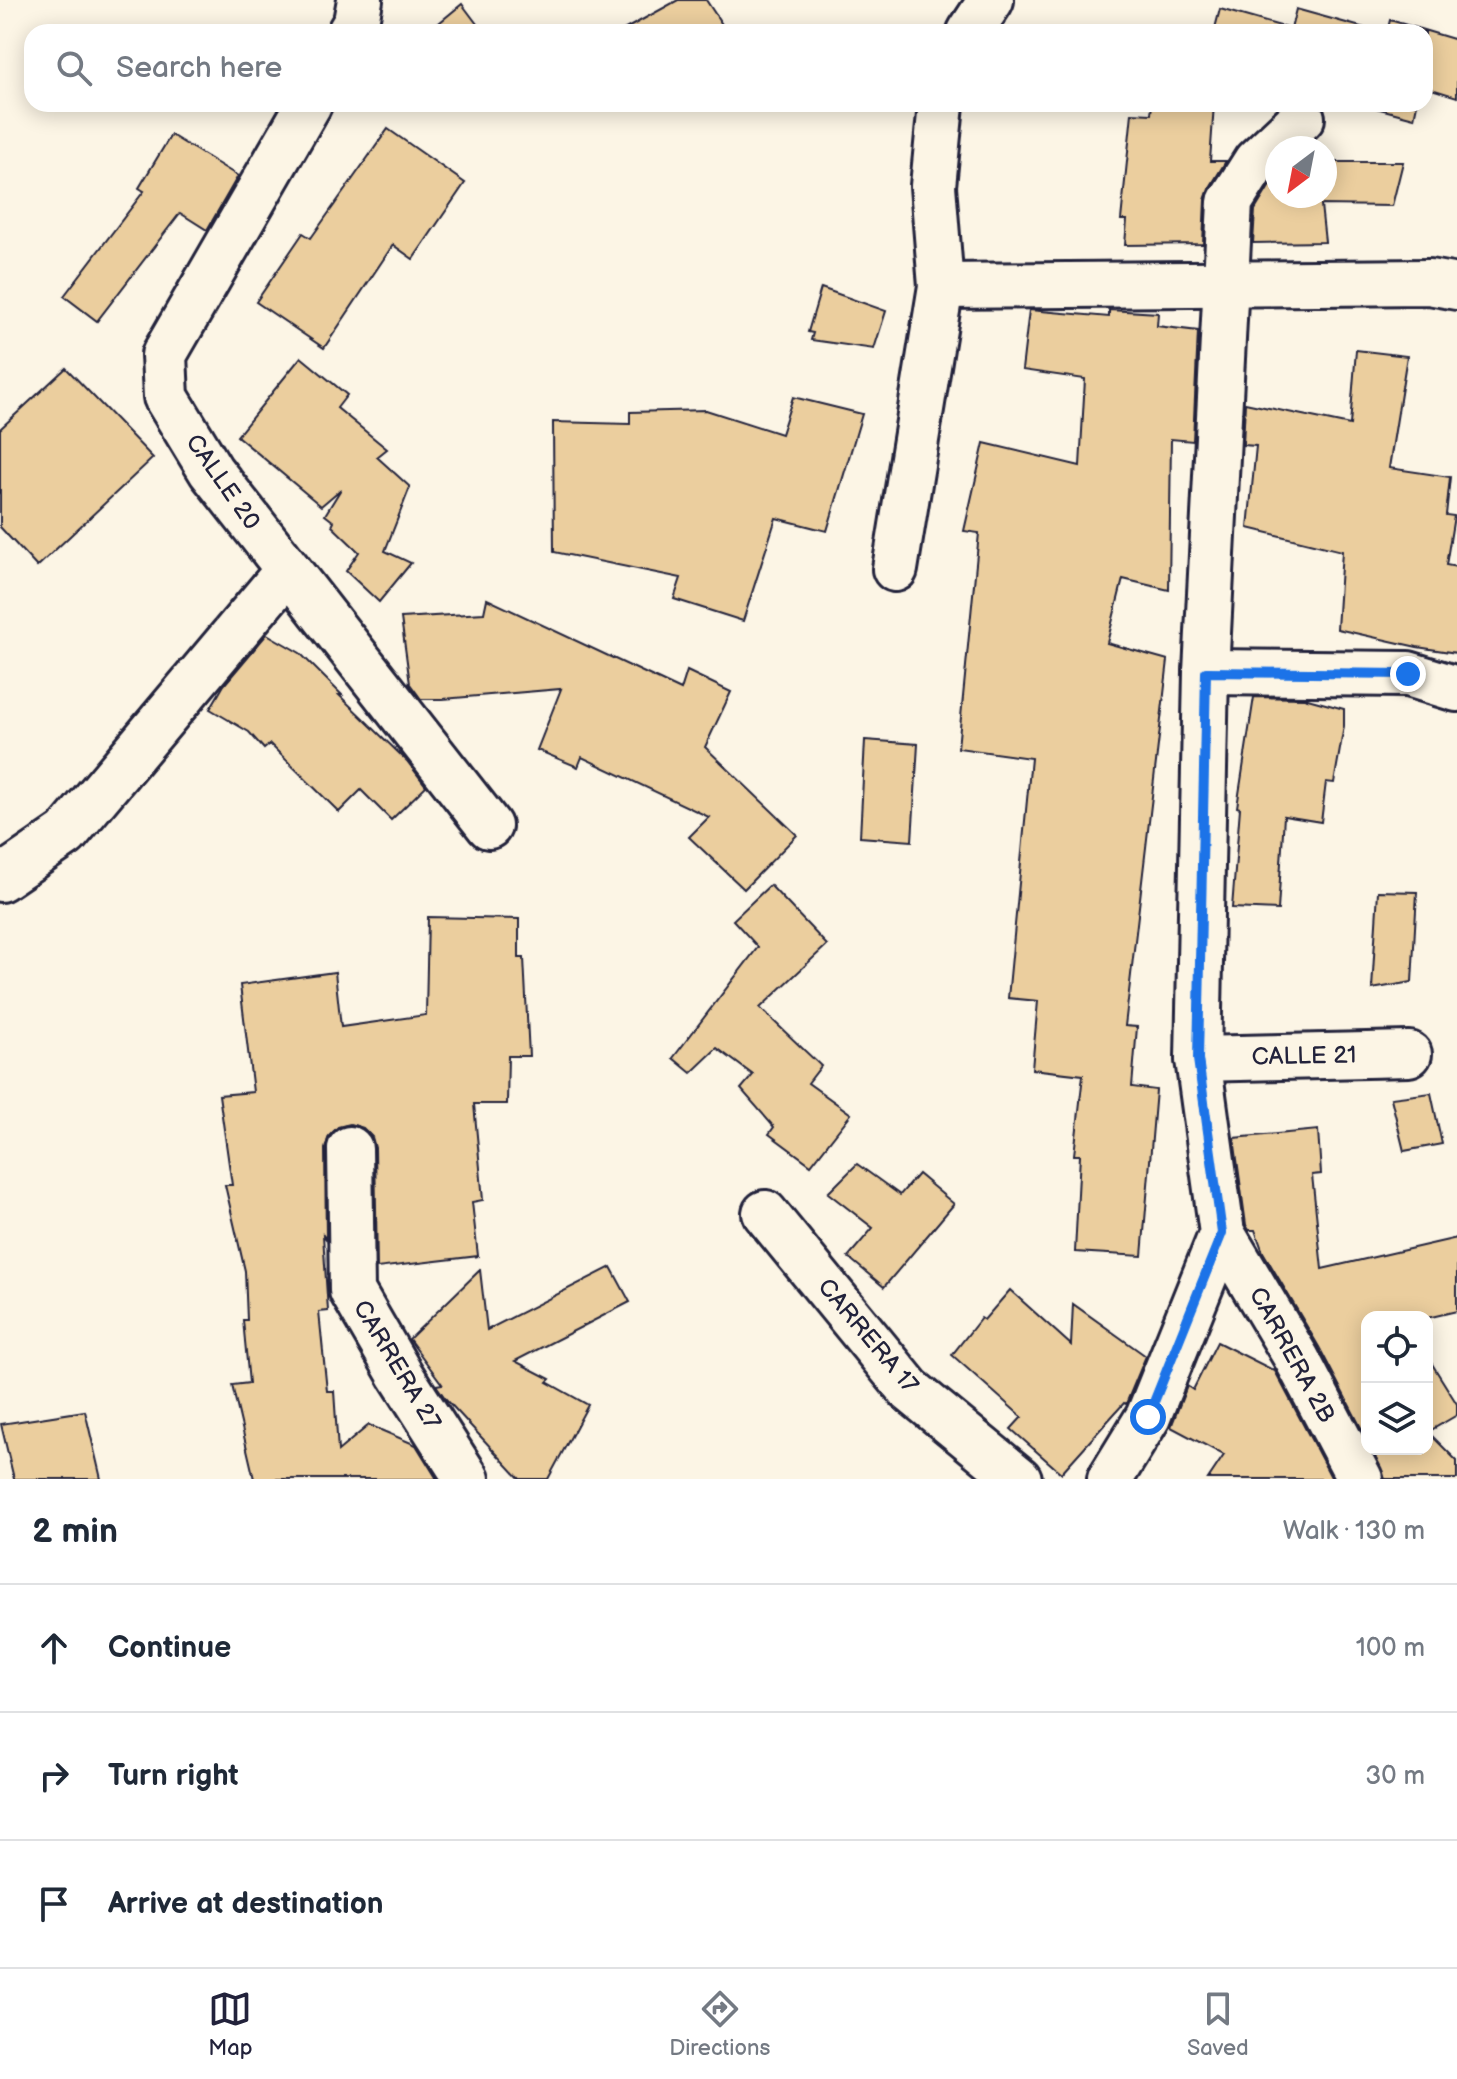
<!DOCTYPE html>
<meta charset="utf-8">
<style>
:root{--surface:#fff;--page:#f6f6f7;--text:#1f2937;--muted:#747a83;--line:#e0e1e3;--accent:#22223b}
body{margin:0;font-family:"Balsamiq Sans",sans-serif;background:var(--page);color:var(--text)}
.controls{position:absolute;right:24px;bottom:24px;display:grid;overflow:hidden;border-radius:16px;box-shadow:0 4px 20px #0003}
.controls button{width:72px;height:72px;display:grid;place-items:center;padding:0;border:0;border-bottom:2px solid var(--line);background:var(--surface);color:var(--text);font:40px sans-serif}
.compass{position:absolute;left:1265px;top:136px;width:72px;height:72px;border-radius:50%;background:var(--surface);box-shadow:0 4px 20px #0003;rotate:212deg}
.stop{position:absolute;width:24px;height:24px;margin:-18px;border:6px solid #1a73e8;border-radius:50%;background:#fff}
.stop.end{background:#1a73e8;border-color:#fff;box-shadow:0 2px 8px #0008}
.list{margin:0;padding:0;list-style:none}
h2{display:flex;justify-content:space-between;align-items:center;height:104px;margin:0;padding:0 32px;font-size:34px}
h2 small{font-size:26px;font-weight:400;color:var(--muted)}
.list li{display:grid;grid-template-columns:52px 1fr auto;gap:24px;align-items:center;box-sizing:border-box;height:128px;padding:0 32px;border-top:2px solid var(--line)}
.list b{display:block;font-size:30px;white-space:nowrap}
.list em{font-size:26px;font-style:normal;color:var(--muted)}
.icon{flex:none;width:44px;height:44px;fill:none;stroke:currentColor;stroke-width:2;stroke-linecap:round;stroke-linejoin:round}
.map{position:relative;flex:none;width:1457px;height:1479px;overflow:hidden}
.search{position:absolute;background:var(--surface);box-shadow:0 4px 20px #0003;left:24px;right:24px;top:24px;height:88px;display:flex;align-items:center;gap:20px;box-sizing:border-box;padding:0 28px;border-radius:24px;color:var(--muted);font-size:30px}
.sheet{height:488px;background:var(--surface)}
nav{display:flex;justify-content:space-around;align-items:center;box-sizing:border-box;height:112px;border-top:2px solid var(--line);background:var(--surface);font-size:22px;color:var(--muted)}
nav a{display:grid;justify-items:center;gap:4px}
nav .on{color:var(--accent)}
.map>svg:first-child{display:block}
</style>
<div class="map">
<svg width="1457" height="1479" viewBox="0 0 1457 1479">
<rect width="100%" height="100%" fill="#fcf5e5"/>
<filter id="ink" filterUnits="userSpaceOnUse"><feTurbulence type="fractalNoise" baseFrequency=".0125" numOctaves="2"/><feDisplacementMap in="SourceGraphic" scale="16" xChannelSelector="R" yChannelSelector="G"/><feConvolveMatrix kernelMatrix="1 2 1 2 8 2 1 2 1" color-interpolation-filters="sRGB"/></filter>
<g filter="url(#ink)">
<g fill="#ebce9e" stroke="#22223b" stroke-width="2">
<path d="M 678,0 L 706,0 L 727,32 L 620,32 Z"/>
<path d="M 462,4 L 483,32 L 428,32 Z"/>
<path d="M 1220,9 L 1291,29 L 1296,9 L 1379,32 L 1214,32 Z"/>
<path d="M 1390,20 L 1457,40 L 1457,97 L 1425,87 L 1425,32 L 1387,32 Z"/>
<path d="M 1152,104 L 1214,104 L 1210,161 L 1226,161 L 1209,189 L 1205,200 L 1203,244 L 1125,245 L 1127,220 L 1121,220 L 1132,113 L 1151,114 Z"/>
<path d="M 1361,104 L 1417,104 L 1414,118 Z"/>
<path d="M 388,129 L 465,183 L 413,259 L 393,245 L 324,348 L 256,302 L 303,233 L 311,238 Z"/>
<path d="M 171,135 L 238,176 L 207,230 L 180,213 L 97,321 L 64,296 L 144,191 L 139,188 Z"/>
<path d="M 1325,162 L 1403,162 L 1392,206 L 1321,205 L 1325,242 L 1253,243 L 1255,210 L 1275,177 L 1277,176 L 1277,196 L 1325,196 Z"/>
<path d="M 821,288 L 886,311 L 874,349 L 811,340 L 813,333 L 808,332 Z"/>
<path d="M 1029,310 L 1109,317 L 1109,310 L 1158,313 L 1157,326 L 1198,331 L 1193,441 L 1171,439 L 1169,590 L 1123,579 L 1107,643 L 1168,660 L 1125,1026 L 1137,1027 L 1132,1087 L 1156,1090 L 1142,1256 L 1075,1252 L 1080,1155 L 1074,1155 L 1083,1075 L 1032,1069 L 1038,1001 L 1008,998 L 1031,758 L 958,748 L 979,533 L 964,531 L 984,443 L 1080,466 L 1085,379 L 1022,370 Z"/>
<path d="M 1356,350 L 1407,356 L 1389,468 L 1450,477 L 1446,515 L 1454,516 L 1446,565 L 1457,567 L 1457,653 L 1417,647 L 1337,629 L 1342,551 L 1248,528 L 1256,446 L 1243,445 L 1245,403 L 1350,425 Z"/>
<path d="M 301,357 L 347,395 L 337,408 L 387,449 L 377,457 L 410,487 L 385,551 L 411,563 L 379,602 L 346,571 L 359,552 L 332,526 L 334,522 L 325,515 L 341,489 L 321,506 L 237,436 Z"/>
<path d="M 66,368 L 153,458 L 37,567 L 0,527 L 0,429 Z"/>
<path d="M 793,397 L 862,414 L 827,531 L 776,518 L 743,621 L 674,599 L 681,578 L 554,552 L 553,422 L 630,424 L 630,412 L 706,410 L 781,434 Z"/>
<path d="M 487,599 L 681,690 L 687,671 L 731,692 L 705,747 L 797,835 L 744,889 L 689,837 L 709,817 L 582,757 L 578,767 L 537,750 L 561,689 L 443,699 L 421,699 L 410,684 L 401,618 L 484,613 Z"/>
<path d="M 267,634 L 300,653 L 342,695 L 339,695 L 407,761 L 426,786 L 391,820 L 361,790 L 339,812 L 270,744 L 264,749 L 249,732 L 210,709 L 224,685 Z"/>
<path d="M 1254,697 L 1304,698 L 1344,709 L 1344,726 L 1334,783 L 1326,782 L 1321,822 L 1284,816 L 1278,910 L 1232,908 L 1240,808 L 1237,807 Z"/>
<path d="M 865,740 L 918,744 L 912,841 L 860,837 Z"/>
<path d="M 770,885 L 827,945 L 760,1008 L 821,1066 L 808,1083 L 851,1114 L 811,1165 L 769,1134 L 774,1127 L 741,1089 L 753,1075 L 717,1048 L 691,1073 L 673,1058 L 758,947 L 733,920 Z"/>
<path d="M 1378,891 L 1417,892 L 1412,982 L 1372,989 Z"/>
<path d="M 428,917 L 519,919 L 519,958 L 524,958 L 529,1056 L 508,1056 L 507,1104 L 474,1104 L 483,1200 L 472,1202 L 478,1256 L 377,1268 L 375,1148 L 372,1137 L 363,1128 L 350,1124 L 338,1127 L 329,1136 L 325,1149 L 326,1239 L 323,1235 L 328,1311 L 319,1312 L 327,1391 L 334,1391 L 338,1451 L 369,1425 L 416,1445 L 437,1479 L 254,1479 L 232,1385 L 249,1383 L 243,1320 L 247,1320 L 245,1271 L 225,1185 L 232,1185 L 219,1095 L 253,1092 L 240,985 L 335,972 L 341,1027 L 426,1015 Z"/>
<path d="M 1431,1093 L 1442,1144 L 1404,1151 L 1391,1098 Z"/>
<path d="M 1318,1130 L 1321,1174 L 1312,1175 L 1322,1269 L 1457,1238 L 1457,1311 L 1427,1318 L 1367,1317 L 1367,1439 L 1319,1347 L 1263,1252 L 1255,1230 L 1249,1230 L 1246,1225 L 1234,1138 Z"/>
<path d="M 857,1164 L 900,1195 L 918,1174 L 954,1204 L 884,1287 L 848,1257 L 873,1228 L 828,1193 Z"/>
<path d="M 611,1267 L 630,1302 L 515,1361 L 550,1379 L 547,1382 L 588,1405 L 548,1479 L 520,1479 L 445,1398 L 436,1385 L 442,1384 L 409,1339 L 480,1270 L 487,1330 Z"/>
<path d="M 1010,1290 L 1071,1345 L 1073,1304 L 1146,1356 L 1126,1404 L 1124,1403 L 1061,1473 L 1011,1429 L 1022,1417 L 952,1355 L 981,1318 L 984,1320 Z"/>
<path d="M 1217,1342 L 1275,1371 L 1332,1479 L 1208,1479 L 1224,1455 L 1171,1427 L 1187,1386 L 1193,1390 Z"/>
<path d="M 1427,1356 L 1457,1404 L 1457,1415 L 1428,1432 L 1457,1461 L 1457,1479 L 1385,1479 L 1372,1449 L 1427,1449 Z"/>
<path d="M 85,1411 L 101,1479 L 14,1479 L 1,1424 Z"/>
</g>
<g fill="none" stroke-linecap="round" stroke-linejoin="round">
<g stroke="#22223b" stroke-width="50">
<g id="minor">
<path d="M 350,32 L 356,22 L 360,0"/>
<path d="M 970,32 L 991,0"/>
<path d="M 309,104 L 164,355 L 166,397 L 211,471 L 489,826"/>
<path d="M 941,286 L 1429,282 L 1457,287"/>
<path d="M 895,569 L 941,286 L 933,186 L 941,104"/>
<path d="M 1206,672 L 1408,674 L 1457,689"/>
<path d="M 0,879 L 66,834 L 288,570"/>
<path d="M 1198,1059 L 1409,1054"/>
<path d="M 350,1149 L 352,1291 L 400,1374 L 467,1479"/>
<path d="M 765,1213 L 909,1389 L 1019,1479"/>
<path d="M 1222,1233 L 1297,1359 L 1360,1479"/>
<path d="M 1110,1479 L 1148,1417 L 1222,1233 L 1198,1059 L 1206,672 L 1230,202 L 1256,161 L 1302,118"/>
</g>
</g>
<use href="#minor" stroke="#fcf5e5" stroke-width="44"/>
</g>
</g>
<g fill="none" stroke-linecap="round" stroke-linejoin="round" filter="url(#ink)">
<path stroke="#1a73e8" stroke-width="10" d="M 1148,1417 L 1222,1233 L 1198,1059 L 1206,672 L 1408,674"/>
</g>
<g text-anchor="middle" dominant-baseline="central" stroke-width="8" stroke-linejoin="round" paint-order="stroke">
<g font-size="24" fill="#22223b" stroke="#fcf5e5">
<text transform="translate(223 482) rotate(55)">CALLE 20</text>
<text transform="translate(1304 1056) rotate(-1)">CALLE 21</text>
<text transform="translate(868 1336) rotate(50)">CARRERA 17</text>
<text transform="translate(1292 1355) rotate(61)">CARRERA 2B</text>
<text transform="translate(397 1365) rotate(59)">CARRERA 27</text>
</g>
</g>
</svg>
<div class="controls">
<button><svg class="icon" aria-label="locate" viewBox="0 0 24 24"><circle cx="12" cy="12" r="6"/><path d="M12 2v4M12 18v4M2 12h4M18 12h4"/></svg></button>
<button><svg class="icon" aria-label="layers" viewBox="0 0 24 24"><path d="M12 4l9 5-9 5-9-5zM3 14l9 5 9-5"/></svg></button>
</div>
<svg class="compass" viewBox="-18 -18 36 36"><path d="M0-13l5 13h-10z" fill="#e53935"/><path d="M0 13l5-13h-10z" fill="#747a83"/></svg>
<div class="stop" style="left:1148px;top:1417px"></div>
<div class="stop end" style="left:1408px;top:674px"></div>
<div class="search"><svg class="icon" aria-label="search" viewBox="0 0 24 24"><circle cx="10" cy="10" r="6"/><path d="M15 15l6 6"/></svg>Search here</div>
</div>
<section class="sheet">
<h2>2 min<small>Walk · 130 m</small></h2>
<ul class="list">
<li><svg class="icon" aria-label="ahead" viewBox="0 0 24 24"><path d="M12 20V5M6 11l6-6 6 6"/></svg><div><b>Continue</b></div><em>100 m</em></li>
<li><svg class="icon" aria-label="right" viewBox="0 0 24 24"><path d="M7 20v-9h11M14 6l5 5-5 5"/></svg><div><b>Turn right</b></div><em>30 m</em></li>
<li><svg class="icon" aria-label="arrive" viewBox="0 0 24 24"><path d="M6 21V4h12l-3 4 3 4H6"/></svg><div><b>Arrive at destination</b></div></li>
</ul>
</section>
<nav>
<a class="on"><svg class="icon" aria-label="map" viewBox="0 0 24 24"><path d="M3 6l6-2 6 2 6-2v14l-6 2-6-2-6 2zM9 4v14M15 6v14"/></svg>Map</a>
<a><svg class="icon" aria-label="directions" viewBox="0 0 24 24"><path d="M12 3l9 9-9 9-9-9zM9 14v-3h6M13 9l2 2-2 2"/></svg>Directions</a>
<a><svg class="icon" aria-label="saved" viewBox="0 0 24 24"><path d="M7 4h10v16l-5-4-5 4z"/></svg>Saved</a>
</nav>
